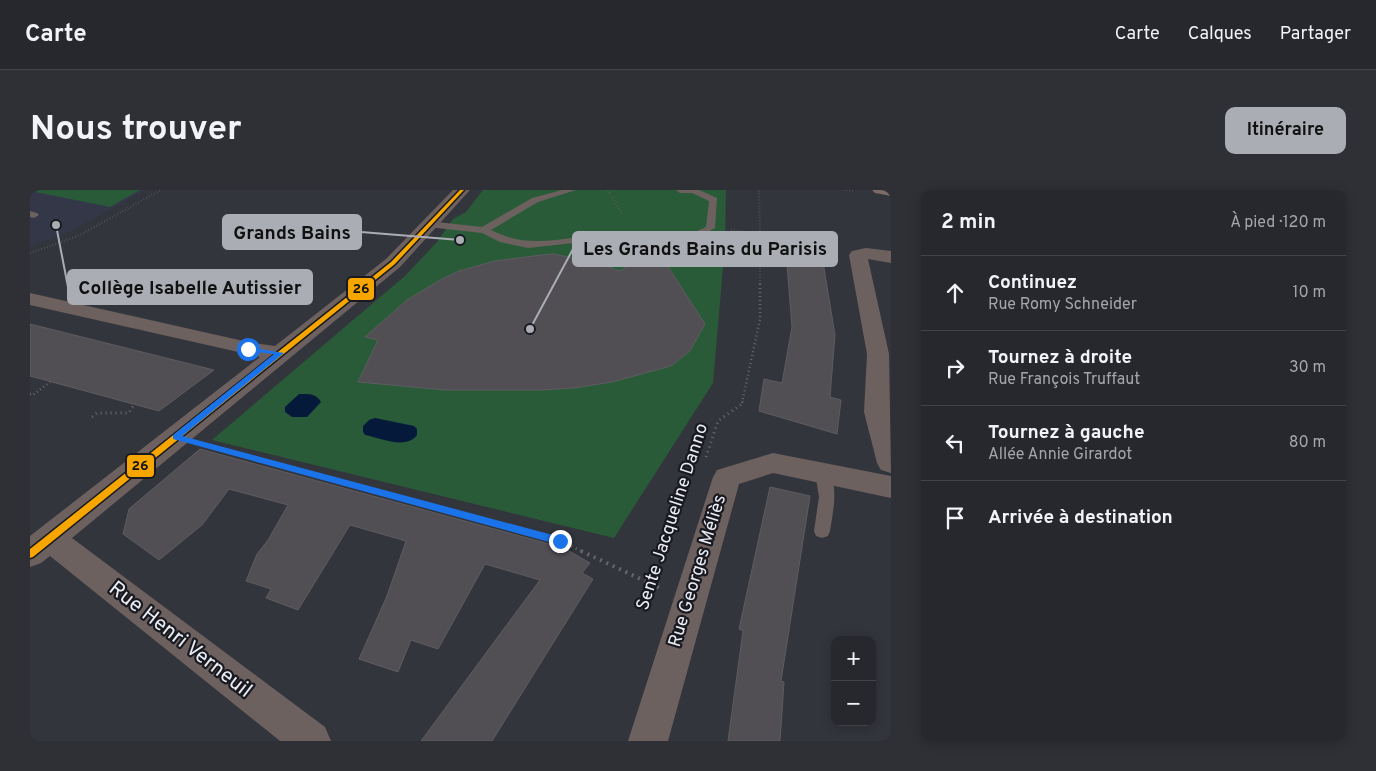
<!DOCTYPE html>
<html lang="fr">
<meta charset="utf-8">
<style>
:root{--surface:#26282d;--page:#2e3035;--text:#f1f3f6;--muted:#a4a6aa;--line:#424449;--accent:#abadb5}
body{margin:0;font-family:Overpass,sans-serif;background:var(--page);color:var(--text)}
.controls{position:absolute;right:15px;bottom:15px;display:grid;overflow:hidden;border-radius:10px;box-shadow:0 2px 12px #0003}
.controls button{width:45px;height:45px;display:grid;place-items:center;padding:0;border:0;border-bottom:1px solid var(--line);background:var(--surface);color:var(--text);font:25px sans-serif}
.stop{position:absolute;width:15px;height:15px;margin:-11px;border:4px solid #1a73e8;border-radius:50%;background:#fff}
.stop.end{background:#1a73e8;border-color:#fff;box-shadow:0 1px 5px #0008}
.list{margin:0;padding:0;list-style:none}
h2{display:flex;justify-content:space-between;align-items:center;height:65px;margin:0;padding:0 20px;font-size:21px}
h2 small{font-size:16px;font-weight:400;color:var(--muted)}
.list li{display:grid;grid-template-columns:32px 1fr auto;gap:15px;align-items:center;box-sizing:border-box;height:75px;padding:0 20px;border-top:1px solid var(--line)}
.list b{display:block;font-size:19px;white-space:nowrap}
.list p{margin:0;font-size:16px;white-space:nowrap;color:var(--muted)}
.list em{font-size:16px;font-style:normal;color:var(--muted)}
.icon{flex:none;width:28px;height:28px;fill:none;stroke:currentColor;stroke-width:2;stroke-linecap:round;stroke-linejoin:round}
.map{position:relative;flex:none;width:861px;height:551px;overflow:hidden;border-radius:10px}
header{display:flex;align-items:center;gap:30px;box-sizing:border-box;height:70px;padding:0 25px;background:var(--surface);border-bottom:1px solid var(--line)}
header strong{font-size:24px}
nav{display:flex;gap:28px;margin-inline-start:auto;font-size:18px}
.intro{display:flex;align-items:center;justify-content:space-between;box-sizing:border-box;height:120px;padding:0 30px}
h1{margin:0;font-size:35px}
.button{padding:12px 22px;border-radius:10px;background:var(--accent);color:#111;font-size:18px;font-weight:700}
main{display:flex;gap:30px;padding:0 30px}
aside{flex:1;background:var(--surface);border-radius:10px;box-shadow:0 2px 12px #0003}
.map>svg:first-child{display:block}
</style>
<header>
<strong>Carte</strong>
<nav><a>Carte</a><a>Calques</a><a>Partager</a></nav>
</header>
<div class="intro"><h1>Nous trouver</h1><a class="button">Itinéraire</a></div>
<main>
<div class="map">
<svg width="861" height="551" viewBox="0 0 861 551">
<rect width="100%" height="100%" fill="#33353c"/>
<path fill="#333748" d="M 0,0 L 116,0 L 37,43 L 0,56 Z"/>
<g fill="#295b38">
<path d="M 9,0 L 110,0 L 80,17 L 5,2 Z"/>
<path d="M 453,0 L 696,0 L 695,54 L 683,193 L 584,348 L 182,250 L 376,85 L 407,52 L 423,29 L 436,22 Z"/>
</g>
<g fill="#05193a">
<path d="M 269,204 C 278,204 286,203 291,212 L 277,227 L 262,227 L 255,222 L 255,217 Z"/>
<path d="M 345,228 L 384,236 L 387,239 L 387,245 C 376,260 351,248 335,245 L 333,242 L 333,236 L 339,230 Z"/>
</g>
<g fill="#514f54" stroke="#5d5c60">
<path d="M 755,49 L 790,54 L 805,145 L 800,207 L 811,210 L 807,244 L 729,221 L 734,189 L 752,193 L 762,137 Z"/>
<path d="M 626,58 L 675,134 L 660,161 L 641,176 L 582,192 L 544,198 L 511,200 L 415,200 L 328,192 L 348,150 L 335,147 L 377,110 L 412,89 L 429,81 L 465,71 L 511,65 L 523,64 L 565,72 L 590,81 Z"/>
<path d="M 0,134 L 184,180 L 129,221 L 0,186 Z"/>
<path d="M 170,259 L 534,358 L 560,373 L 552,383 L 563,389 L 462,551 L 391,551 L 510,390 L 455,374 L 408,459 L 381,450 L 368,482 L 329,469 L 357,406 L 376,351 L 320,335 L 268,420 L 236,408 L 241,399 L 216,391 L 227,364 L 238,350 L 258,315 L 199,299 L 172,335 L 129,370 L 93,344 L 99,319 Z"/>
<path d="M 740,297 L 780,306 L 751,491 L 754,492 L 750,551 L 698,551 L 713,441 L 709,439 Z"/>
</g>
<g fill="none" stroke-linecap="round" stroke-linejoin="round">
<g stroke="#6c6566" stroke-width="2" stroke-dasharray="0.5 2.5" stroke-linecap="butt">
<path d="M 578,0 L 593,25"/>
<path d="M 813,0 L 825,1"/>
<path d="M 701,40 L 730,44 L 729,0"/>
<path d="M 0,63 L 48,46 L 131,0"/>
<path d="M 730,94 L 730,44 L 805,54"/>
</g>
<g stroke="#6c6566" stroke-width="2.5" stroke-dasharray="1 3" stroke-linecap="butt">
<path d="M 0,204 L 3,205 L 20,192"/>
<path d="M 712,213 L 730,129 L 730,93"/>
</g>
<g stroke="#6c6566" stroke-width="3" stroke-dasharray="1 4" stroke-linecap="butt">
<path d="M 62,227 L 67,223 L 99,223 L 104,214"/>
<path d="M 180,256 L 529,351 L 554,362"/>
<path d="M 676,267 L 688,231 L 712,214 L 713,211"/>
</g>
<path stroke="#6c6566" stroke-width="4" stroke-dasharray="2 5" stroke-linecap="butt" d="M 551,361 L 630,398"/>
<g fill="#6d615f" fill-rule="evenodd">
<path d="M 532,0 L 546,0 L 508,12 L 461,40 C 501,61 538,46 581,43 C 609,41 637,42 665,42 L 676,37 L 679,11 L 662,3 L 650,3 L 646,0 L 669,0 L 687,8 L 685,38 L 667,48 L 581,49 L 498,58 L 470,52 L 452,43 L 398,37 L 393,34 L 398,31 L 452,37 L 502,8 Z"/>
<path d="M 0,21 L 7,23 L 9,25 L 4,28 L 0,27 Z"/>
<path d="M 793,277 L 798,279 C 809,298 803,321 800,341 L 798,346 L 792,348 L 786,346 L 784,341 L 789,307 L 785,283 L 788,279 Z"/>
</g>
<g fill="#6d615f" fill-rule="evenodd">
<path d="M 423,0 L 440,0 L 370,77 L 42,348 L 295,537 L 301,551 L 250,551 L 20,366 L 11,373 L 0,377 L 0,346 L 230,167 L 0,115 L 0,103 L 218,152 L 245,156 L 356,69 Z"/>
<path d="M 836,58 L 861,61 L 861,73 L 838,69 L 859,164 L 861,283 L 851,280 L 847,273 L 834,222 L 837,164 L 819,65 L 822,61 Z"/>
<path d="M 743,263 L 861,286 L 861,308 L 743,283 L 709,294 L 638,551 L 598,551 L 683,287 L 687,280 Z"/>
</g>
<path fill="#7a6b67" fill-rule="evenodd" d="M 842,0 L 861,0 L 861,6 L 845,3 Z"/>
<g stroke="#191a20" stroke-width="3">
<path id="bus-1" d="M 430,0 L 434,0 L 365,74 L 3,367 L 0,368 L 0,359 L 361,72 Z"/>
</g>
<use href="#bus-1" fill="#f7a600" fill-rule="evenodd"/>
</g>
<path fill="#1a73e8" d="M 218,157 L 254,163 L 152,246 L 530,347 L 534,351 L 533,354 L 530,355 L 143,249 L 143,245 L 244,164 L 216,161 L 216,158 Z"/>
<g text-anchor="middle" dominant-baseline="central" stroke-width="4.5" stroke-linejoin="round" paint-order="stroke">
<g font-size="18" fill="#ebedf6" stroke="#191a20">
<text transform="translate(643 327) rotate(-72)">Sente Jacqueline Danno</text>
<text transform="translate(668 381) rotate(-73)">Rue Georges Méliès</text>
</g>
<g font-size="21" fill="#ebedf6" stroke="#191a20">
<text transform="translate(150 450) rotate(38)">Rue Henri Verneuil</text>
</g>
</g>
<path fill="none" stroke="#abadb5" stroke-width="2" d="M430 50L331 42M500 139L543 59M26 35L38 97"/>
<g fill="#abadb5" stroke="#191a20" stroke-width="2">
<circle cx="430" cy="50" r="5"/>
<circle cx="500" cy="139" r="5"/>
<circle cx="26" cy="35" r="5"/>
</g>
<g fill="#abadb5" stroke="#abadb5" stroke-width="2">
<rect x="193" y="25" width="138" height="34" rx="5"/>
<rect x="543" y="42" width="264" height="34" rx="5"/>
<rect x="38" y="80" width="244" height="34" rx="5"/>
</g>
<g font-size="19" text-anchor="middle" font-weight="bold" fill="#111">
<text x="262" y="49">Grands Bains</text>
<text x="675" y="65">Les Grands Bains du Parisis</text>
<text x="160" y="104">Collège Isabelle Autissier</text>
</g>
<g stroke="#191a20" stroke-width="2">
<rect x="317" y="87" width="28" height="24" rx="5" fill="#f7a600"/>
<rect x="96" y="264" width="29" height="24" rx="5" fill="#f7a600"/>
</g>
<g font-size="14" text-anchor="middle" font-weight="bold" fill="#111">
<text x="331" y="103">26</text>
<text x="110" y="280">26</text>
</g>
</svg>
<div class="controls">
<button>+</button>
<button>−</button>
</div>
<div class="stop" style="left:218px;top:159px"></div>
<div class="stop end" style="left:530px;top:351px"></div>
</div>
<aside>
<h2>2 min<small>À pied · 120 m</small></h2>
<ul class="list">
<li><svg class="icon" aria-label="ahead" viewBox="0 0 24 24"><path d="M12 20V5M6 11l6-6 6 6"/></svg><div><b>Continuez</b><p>Rue Romy Schneider</p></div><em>10 m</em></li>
<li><svg class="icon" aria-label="right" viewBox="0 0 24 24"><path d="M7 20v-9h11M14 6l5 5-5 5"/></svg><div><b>Tournez à droite</b><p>Rue François Truffaut</p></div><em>30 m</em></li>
<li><svg class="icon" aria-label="left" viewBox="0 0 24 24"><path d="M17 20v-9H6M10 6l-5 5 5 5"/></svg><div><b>Tournez à gauche</b><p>Allée Annie Girardot</p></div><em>80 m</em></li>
<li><svg class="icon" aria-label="arrive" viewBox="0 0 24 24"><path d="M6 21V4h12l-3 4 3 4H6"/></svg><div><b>Arrivée à destination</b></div></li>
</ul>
</aside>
</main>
